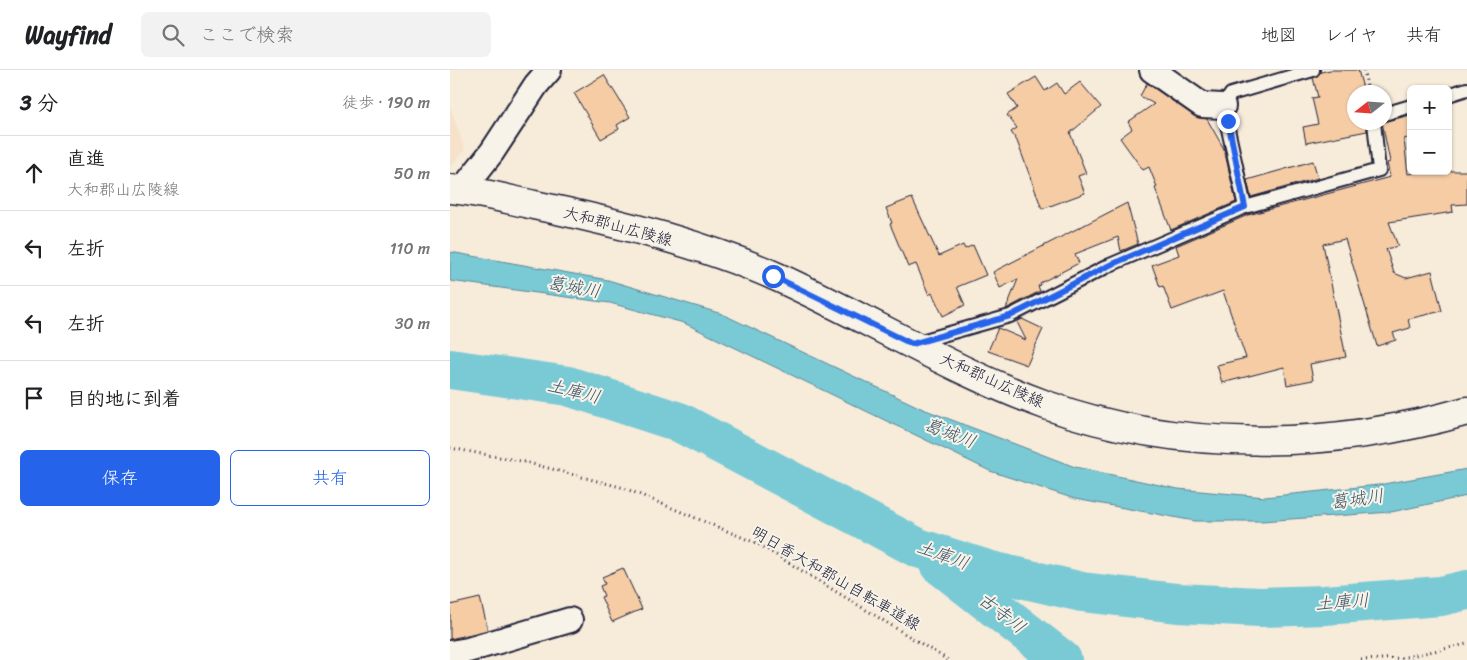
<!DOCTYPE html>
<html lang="ja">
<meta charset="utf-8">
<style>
:root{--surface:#fff;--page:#f2f2f2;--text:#202124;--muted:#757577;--line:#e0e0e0;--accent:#2563eb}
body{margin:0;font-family:Sriracha,"Klee One",sans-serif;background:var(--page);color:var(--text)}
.controls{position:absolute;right:15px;top:15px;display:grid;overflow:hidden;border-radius:8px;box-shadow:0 1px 4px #0004}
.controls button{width:45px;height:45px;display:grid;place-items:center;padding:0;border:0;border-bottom:1px solid var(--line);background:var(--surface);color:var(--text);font:25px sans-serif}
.compass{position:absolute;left:897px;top:15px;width:45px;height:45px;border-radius:50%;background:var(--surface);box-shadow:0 1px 4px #0004;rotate:253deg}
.stop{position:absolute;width:15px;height:15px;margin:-11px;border:4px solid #2563eb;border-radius:50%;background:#fff}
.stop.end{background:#2563eb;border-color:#fff;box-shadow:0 1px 5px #0008}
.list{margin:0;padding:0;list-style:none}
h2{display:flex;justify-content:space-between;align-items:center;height:65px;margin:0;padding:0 20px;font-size:21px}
h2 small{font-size:16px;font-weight:400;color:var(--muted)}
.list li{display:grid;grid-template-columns:32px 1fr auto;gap:15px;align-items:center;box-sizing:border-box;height:75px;padding:0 20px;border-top:1px solid var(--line)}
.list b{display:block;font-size:19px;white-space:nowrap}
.list p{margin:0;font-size:16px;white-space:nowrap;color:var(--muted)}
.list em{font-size:16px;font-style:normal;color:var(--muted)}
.actions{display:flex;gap:10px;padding:15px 20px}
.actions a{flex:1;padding:11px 0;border:1px solid var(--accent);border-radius:8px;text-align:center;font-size:18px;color:var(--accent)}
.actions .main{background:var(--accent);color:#fff}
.icon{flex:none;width:28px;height:28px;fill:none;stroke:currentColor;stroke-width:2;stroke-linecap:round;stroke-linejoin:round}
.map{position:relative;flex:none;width:1017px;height:590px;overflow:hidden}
header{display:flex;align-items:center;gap:30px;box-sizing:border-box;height:70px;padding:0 25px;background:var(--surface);border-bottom:1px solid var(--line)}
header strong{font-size:24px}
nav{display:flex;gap:28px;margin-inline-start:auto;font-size:18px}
.search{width:350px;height:45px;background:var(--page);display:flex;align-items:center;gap:12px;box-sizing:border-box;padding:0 18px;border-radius:8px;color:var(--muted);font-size:19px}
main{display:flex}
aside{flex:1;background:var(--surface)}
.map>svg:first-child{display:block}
</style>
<header>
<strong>Wayfind</strong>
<div class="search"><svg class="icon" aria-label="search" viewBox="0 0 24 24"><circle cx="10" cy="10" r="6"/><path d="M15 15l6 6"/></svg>ここで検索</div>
<nav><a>地図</a><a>レイヤ</a><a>共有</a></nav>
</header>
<main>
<aside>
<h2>3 分<small>徒歩 · 190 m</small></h2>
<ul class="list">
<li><svg class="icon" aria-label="ahead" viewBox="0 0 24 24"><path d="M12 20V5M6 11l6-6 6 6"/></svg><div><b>直進</b><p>大和郡山広陵線</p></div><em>50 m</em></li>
<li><svg class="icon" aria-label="left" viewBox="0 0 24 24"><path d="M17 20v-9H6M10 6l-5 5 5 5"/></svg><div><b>左折</b></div><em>110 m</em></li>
<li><svg class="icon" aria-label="left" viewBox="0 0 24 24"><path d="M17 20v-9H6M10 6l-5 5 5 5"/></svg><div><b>左折</b></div><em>30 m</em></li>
<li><svg class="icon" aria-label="arrive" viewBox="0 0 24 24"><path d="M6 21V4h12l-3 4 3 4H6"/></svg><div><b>目的地に到着</b></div></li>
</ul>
<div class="actions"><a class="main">保存</a><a>共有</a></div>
</aside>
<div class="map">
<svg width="1017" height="590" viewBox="0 0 1017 590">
<rect width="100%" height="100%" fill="#f7ebda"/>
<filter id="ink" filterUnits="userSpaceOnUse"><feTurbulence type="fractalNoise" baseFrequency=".02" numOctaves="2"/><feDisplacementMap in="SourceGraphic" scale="10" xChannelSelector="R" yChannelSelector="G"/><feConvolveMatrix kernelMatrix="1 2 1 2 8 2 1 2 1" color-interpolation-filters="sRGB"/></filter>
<g filter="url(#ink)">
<path fill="#f6e2ca" d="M 0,36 L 15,80 L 0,97 Z"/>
<path fill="#7acad5" stroke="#578797" d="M 0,182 L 158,210 L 272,244 L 473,339 L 625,397 L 728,419 L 815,427 L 928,415 L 1017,399 L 1017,426 L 941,442 L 812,451 L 745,451 L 625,429 L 540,401 L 234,253 L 160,233 L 0,211 Z"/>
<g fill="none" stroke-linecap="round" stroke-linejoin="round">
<g stroke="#7acad5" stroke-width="40">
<path d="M 0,299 L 118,316 L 229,352 L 468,478 L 541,501 L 632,522 L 727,533 L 810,537 L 875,535 L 991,526 L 1017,520"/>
<path d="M 489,494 L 612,590"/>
</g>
</g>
<g fill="#f5cca4" stroke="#22223b">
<path d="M 880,0 L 908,0 L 914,22 L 904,22 L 904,52 L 916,52 L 917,61 L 856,73 L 853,57 L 868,54 L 862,28 L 868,27 L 863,8 L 871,2 Z"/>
<path d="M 154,5 L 180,47 L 167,55 L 169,59 L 151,69 L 124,23 Z"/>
<path d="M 586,7 L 595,21 L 607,13 L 614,24 L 630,12 L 651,37 L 620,63 L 636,103 L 628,106 L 635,123 L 592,139 L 567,71 L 561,62 L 567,58 L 557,45 L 567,38 L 558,24 Z"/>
<path d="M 697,13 L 744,46 L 757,49 L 774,79 L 786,132 L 721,160 L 705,118 L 707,117 L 699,97 L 693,100 L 670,68 L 682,59 L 678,52 L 704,34 L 690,26 Z"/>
<path d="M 961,45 L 961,67 L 954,69 L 958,104 L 979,101 L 1017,101 L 1017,134 L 1002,135 L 1003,142 L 939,152 L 948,176 L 936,179 L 944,203 L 956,208 L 982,201 L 992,241 L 958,249 L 960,258 L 943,263 L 946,270 L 927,276 L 895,169 L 873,174 L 896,287 L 860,294 L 863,310 L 837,315 L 834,297 L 772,313 L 767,295 L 796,288 L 773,221 L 722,240 L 713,216 L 710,217 L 702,195 L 729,185 L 726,176 L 798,145 L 940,107 L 937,93 L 940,92 L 932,52 Z"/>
<path d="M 863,91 L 868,108 L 801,127 L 797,110 Z"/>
<path d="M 462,128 L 489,186 L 513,175 L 515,179 L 523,175 L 536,205 L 507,217 L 515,235 L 493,246 L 482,223 L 479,225 L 466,194 L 458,197 L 440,154 L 442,153 L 436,138 Z"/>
<path d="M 677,133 L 688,174 L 671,181 L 668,167 L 625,184 L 629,193 L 590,213 L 591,215 L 588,216 L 590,221 L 556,239 L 568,209 L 550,218 L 543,202 Z"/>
<path d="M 572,249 L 593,259 L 577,295 L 538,281 L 548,258 L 576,270 L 567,252 Z"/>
<path d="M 173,498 L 192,539 L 162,552 L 151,527 L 154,526 L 150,516 L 155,514 L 152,507 Z"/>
<path d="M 30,528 L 38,560 L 0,569 L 0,535 Z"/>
</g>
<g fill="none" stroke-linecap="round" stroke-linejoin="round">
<g stroke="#22223b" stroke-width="16">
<g id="lane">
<path d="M 998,25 L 1017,19"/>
<path d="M 934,44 L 961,36"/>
<path d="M 795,137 L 929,100 L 924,52"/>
<path d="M 464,273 L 560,246 L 660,195 L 795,137 L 773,36 L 781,24 L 863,0"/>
</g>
</g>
<g stroke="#22223b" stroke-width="28">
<g id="street">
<path d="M 702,0 L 752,35 L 773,36"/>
<path d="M 12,120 L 42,82 L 86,15 L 99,0"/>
<path d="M 0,583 L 18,580 L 120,550"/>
</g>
</g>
<g stroke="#22223b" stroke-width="31">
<path id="secondary" d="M 0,119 C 28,121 56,129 84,135 C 161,151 253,174 325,206 C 416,247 502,301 596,335 C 729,383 881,380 1017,341"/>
</g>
<g stroke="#22223b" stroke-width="3" stroke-dasharray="1 4" stroke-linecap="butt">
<path d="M 914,0 L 918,22"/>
<path d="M 0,378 L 71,391 L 174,418 L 308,474 L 498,590"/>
<path d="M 911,590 L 951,588 L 1017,574"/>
</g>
<use href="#lane" stroke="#f7f3e8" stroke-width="12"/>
<use href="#street" stroke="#f7f3e8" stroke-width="24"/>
<use href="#secondary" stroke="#f7f3e8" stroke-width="28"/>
</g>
</g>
<g fill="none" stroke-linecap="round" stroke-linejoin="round" filter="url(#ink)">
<path stroke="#2563eb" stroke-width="6" d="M 323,206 L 462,274 L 560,246 L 660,195 L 795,137 L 778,51"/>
</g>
<g text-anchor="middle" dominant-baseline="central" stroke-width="4" stroke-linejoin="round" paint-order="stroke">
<g font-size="16" fill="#22223b" stroke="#f7f3e8">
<text transform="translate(168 156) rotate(15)">大和郡山広陵線</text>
<text transform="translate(542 310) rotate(24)">大和郡山広陵線</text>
<text transform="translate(386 508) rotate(30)">明日香大和郡山自転車道線</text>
</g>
<g font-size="18" font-style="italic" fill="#3c5469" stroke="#f7f3e8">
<text transform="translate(124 217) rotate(10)">葛城川</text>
<text transform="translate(124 321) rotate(14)">土庫川</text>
<text transform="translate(500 363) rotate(21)">葛城川</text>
<text transform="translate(907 429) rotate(-8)">葛城川</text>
<text transform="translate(493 485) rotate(20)">土庫川</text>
<text transform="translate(892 532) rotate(-4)">土庫川</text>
<text transform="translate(552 543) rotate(38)">古寺川</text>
</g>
</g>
</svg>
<div class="controls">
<button>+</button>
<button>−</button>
</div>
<svg class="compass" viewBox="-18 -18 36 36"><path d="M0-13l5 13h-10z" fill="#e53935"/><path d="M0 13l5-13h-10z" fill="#757577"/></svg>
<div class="stop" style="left:323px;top:206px"></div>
<div class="stop end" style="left:778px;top:51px"></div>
</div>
</main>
